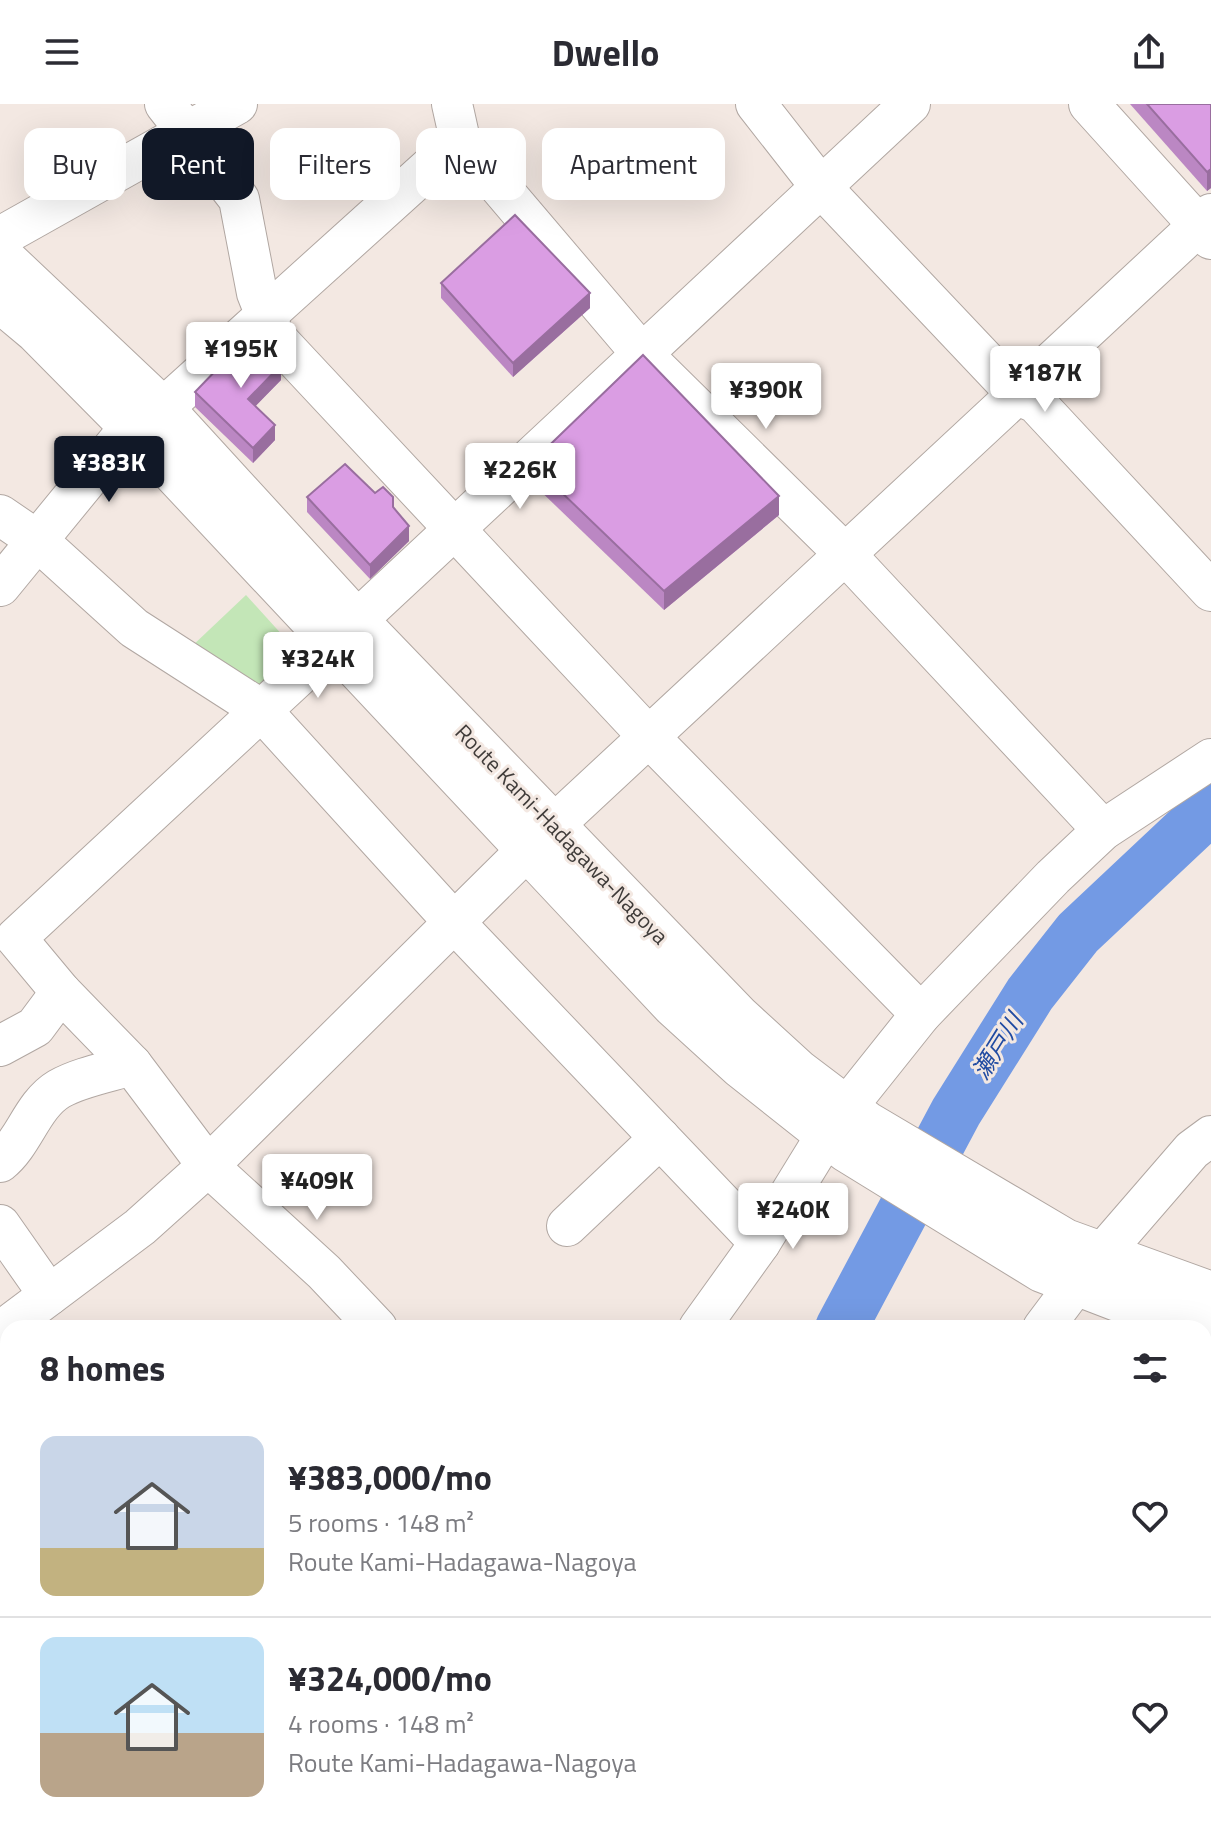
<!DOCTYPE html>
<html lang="en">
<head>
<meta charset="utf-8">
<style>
	:root { --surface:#fff; --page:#f2f2f3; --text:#2b2b33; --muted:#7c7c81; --line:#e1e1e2; --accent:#111827 }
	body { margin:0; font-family:"Titillium Web","Noto Sans JP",sans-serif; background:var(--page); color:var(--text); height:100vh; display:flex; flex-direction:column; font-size:30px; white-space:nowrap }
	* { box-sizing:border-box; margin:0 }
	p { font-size:26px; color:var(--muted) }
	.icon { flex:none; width:44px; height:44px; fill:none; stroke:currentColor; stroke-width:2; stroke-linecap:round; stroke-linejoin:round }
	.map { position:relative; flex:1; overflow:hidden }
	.drawer { position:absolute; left:0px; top:1216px; width:1212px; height:514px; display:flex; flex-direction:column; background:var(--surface); border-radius:24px 24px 0 0; box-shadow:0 8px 32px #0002 }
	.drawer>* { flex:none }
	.hud { position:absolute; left:24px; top:24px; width:800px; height:72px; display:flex; gap:16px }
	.price { position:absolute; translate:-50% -68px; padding:0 18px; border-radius:8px; background:#fff; color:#222; font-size:26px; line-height:52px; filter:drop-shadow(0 2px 4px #0008) }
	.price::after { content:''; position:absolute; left:50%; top:48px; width:24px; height:18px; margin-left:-12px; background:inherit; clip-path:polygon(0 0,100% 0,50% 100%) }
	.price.current { background:var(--accent); color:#fff }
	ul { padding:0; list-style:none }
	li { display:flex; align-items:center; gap:24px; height:200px; padding:0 40px }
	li+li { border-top:2px solid var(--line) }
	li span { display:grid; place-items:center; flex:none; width:224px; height:160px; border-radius:16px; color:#555 }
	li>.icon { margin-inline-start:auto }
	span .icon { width:96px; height:96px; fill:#fffc; stroke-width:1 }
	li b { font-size:34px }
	h2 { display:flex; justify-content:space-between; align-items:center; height:96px; padding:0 40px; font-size:34px }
	.chip { padding:0 28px; border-radius:16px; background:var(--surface); box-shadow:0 8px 32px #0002; font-size:28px; line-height:72px }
	.chip.current { background:var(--accent); color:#fff }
	header { display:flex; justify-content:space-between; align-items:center; height:104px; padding:0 40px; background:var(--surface); font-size:36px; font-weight:700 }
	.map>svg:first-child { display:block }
</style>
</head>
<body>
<header><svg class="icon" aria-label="menu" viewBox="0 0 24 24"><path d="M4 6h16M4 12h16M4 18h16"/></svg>Dwello<svg class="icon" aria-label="share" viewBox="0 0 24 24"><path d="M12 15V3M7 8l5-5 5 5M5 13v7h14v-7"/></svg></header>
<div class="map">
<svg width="1211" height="1729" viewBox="0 0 1211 1729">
	<rect width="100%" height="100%" fill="#f3e8e2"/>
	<path fill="#c3e6b7" d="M246,491l58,64 -34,26 -34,4 -46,-41z"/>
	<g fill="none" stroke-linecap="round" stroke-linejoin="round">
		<g stroke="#739ae4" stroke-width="52">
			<path d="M841,1224l115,-216 74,-118 48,-61 133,-125"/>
			<path d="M535,1729l5,-7"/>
		</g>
		<defs>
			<g id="minor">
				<path d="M165,0l74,95 18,94 17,43 374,400 273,278"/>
				<path d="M452,0l8,36 182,214 203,200 258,276"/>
				<path d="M756,0l65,83 197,208 18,8 175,188"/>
				<path d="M1089,0l122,135"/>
				<path d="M0,133l237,-133"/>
				<path d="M162,305l298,-269"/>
				<path d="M0,411l38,26 96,87 126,81 193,212 307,322"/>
				<path d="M0,482l131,-160"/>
				<path d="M356,517l554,-517"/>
				<path d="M334,539l-318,295 45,54 71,73 76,101 116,106 53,56"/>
				<path d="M0,942l35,-19 26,-35"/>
				<path d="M846,1004l75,-94 132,-137 50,-47 108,-71"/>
				<path d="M0,1058c24,-19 32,-57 59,-73 21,-12 50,-17 73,-24"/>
				<path d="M0,1121l49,70"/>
				<path d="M567,1122l93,-88"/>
				<path d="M699,1224l61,-85 67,-109"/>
				<path d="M1043,1224l33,-44 116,-134 19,-14"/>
				<path d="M0,1228l140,-105 68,-61 321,-318 682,-634"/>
				<path d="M0,1424l8,5"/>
				<path d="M0,1537l8,-6"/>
				<path d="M184,1722l5,7"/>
				<path d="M499,1722l11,7"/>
				<path d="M369,1729l6,-7"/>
				<path d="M701,1729l4,-7"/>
			</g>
			<g id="major">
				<path d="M0,152l162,153 194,212 382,396 59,54 70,53 198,117 146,53"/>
				<path d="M0,196l37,31 94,95 543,579 67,61 106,84 195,120 99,38 70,21"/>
			</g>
		</defs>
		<use href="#minor" stroke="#b1a7a2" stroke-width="42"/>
		<use href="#major" stroke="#b1a7a2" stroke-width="46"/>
		<use href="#minor" stroke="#fff" stroke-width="40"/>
		<use href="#major" stroke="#fff" stroke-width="44"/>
	</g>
	<g fill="#bb87c3">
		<path d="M1130,0h81v84l-4,3z"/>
		<path d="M441,179l149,25 -77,69 -72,-79z"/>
		<path d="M281,276l-26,26 20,34 -22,23 -58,-56v-15z"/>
		<path d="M531,359l248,52 -115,95 -133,-128z"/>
		<path d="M375,389l18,14 16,34 -39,38 -63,-67v-15z"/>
	</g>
	<g fill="#996e9f">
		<path d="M1211,65v19l-4,3v-19z"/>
		<path d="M590,189v15l-77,69v-14z"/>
		<path d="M281,261v15l-33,34v-15z"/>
		<path d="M275,321v15l-22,23v-15z"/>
		<path d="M779,392v19l-115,95v-19z"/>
		<path d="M409,422v15l-39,38v-14z"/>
	</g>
	<g fill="#da9de3" stroke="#996e9f" stroke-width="2">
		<path d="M1147,0h64v65l-4,3z"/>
		<path d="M515,111l75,78 -77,70 -72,-80z"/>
		<path d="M250,231l31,30 -33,34 27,26 -22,23 -58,-56z"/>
		<path d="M643,251l136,141 -115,95 -133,-128z"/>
		<path d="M345,360l30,29 8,-6 10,10v10l16,19 -39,39 -63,-68z"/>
	</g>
	<g text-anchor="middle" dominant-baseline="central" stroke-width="6" stroke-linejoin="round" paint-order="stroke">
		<g font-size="22" fill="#403c3a" stroke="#f3e8e2">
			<text transform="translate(562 730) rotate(46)">Route Kami-Hadagawa-Nagoya</text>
		</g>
		<g font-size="24" font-style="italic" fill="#214ba2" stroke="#f3e8e2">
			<text transform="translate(997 942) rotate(-58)">瀬戸川</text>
		</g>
	</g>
</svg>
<b class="price" style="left:241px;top:286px">¥195K</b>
<b class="price" style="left:1045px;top:310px">¥187K</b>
<b class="price" style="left:766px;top:327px">¥390K</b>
<b class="price current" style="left:109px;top:400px">¥383K</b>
<b class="price" style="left:520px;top:407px">¥226K</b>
<b class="price" style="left:318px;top:596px">¥324K</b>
<b class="price" style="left:317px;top:1118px">¥409K</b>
<b class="price" style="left:793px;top:1147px">¥240K</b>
<div class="hud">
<a class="chip">Buy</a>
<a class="chip current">Rent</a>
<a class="chip">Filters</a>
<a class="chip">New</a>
<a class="chip">Apartment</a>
</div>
<section class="drawer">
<h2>8 homes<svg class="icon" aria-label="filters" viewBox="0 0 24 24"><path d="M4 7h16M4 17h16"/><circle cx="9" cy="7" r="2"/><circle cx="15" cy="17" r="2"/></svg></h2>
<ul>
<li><span style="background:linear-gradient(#c9d6e8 70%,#c2b280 0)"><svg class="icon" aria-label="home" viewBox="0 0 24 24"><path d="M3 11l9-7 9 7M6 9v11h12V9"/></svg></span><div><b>¥383,000/mo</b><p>5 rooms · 148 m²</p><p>Route Kami-Hadagawa-Nagoya</p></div><svg class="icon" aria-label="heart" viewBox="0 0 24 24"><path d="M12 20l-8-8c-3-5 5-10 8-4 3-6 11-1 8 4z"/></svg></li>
<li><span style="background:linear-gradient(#bfe0f5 60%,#b9a48a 0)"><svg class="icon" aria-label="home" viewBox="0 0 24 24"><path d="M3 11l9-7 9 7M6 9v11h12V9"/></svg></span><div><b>¥324,000/mo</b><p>4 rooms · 148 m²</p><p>Route Kami-Hadagawa-Nagoya</p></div><svg class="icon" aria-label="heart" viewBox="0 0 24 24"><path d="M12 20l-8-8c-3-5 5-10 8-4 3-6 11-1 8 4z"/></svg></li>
</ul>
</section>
</div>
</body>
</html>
